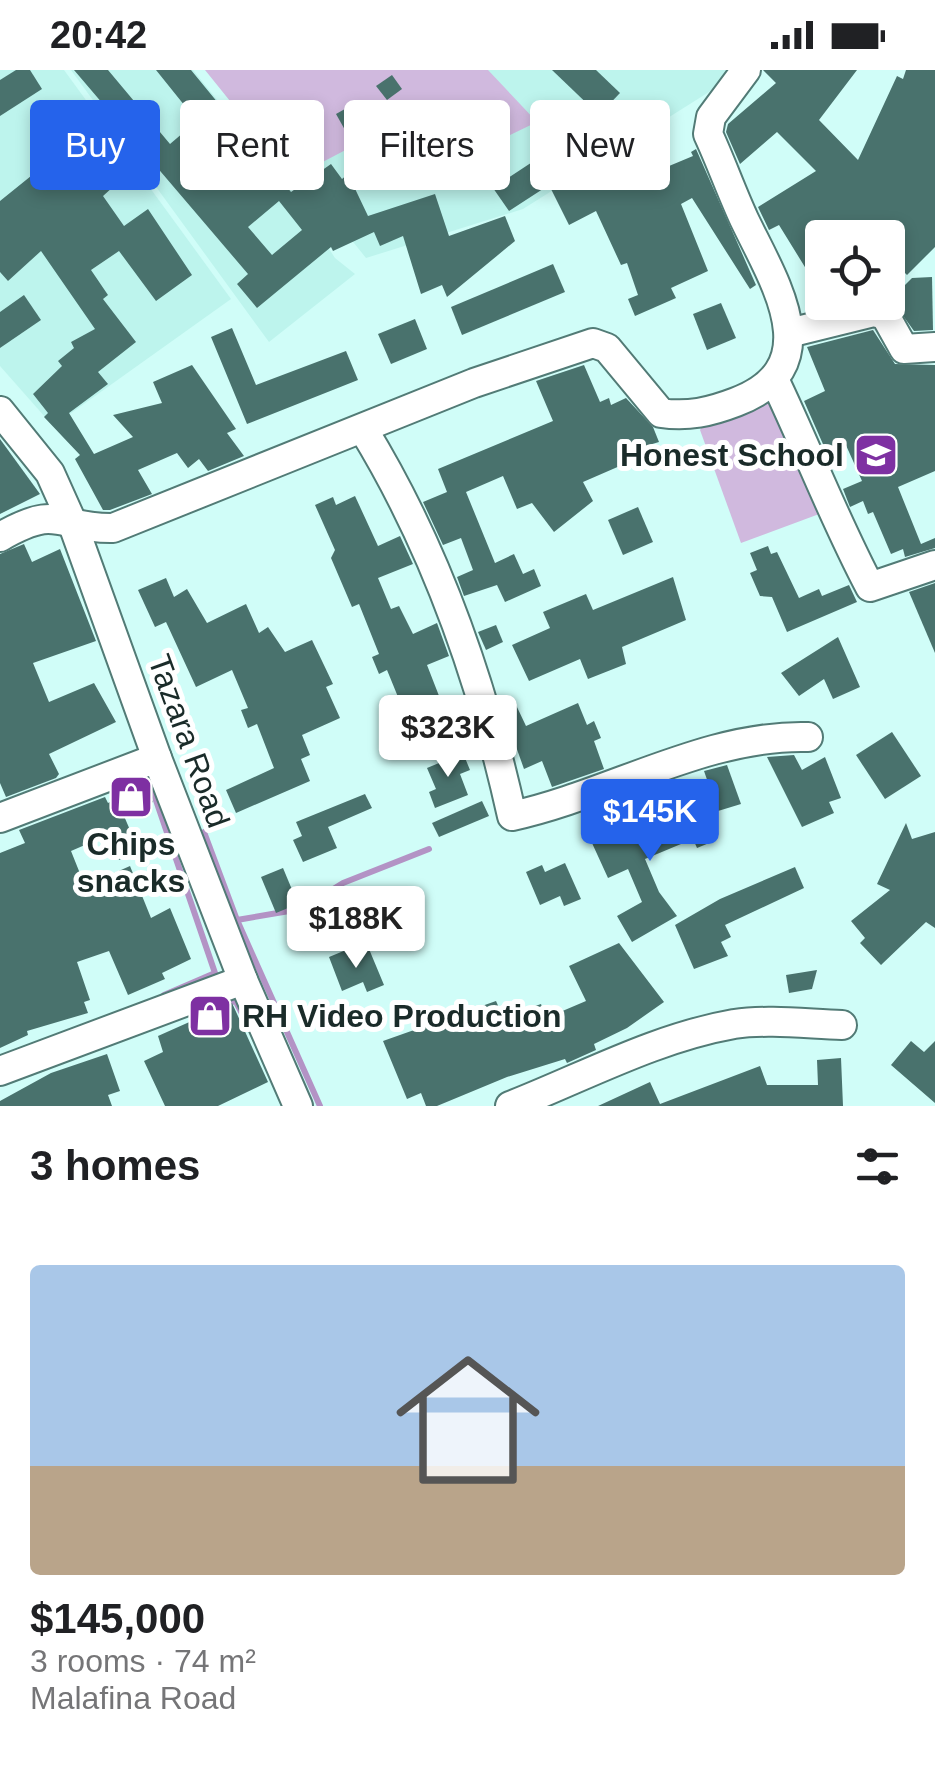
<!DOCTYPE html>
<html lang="en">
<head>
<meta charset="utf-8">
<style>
	:root { --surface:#fff; --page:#f2f2f2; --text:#202124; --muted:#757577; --line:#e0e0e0; --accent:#2563eb }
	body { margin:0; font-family:Helvetica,sans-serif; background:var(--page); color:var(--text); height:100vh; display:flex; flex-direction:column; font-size:38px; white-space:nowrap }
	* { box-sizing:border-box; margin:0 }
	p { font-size:32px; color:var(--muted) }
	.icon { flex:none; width:55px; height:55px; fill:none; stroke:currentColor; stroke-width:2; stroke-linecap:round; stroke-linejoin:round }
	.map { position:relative; height:1036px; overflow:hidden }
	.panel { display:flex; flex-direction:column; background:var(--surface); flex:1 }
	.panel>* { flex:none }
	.top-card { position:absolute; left:30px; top:30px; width:875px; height:90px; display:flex; gap:20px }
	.buttons { position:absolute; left:805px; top:150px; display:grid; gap:20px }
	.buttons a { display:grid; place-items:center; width:100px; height:100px; border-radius:10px; background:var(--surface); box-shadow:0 5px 15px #0003; font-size:50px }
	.price { position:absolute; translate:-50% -85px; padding:0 22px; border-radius:10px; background:#fff; color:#222; font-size:32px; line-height:65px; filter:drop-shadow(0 2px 5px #0008) }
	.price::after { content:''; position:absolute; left:50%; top:60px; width:30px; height:22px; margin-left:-15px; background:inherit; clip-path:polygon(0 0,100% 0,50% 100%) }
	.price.active { background:var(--accent); color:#fff }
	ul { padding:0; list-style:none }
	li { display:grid; align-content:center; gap:20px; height:530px; padding:0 30px }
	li+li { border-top:2px solid var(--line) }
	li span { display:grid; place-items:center; height:310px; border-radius:10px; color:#555 }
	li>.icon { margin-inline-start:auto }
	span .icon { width:180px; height:180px; fill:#fffc; stroke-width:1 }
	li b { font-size:42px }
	h2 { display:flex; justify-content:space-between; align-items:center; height:120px; padding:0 30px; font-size:42px }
	.chip { padding:0 35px; border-radius:10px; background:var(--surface); box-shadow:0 5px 15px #0003; font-size:35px; line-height:90px }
	.chip.active { background:var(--accent); color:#fff }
	.status { display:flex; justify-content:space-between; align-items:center; height:70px; padding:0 50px; background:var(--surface); direction:ltr }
	.status svg { height:28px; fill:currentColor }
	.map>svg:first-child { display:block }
</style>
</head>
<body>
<div class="status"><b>20:42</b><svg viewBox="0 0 49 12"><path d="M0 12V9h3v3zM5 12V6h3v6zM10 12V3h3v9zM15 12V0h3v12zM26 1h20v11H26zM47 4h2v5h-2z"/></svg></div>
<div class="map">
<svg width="935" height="1036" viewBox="0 0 935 1036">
	<rect width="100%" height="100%" fill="#d0fdf8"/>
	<g fill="#bdf4ed">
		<path d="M0,0h64l167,229 -178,127 -53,-60z"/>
		<path d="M71,0h122l98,121 44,67 20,16 -86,68z"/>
		<path d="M215,0h519l-25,22 -186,117 -157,49z"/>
	</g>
	<g fill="#d0b9de">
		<path d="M205,0h283l49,52 -141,68 -37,-47 -67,35z"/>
		<path d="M778,328l52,112 -89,33 -41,-113 3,-5z"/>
	</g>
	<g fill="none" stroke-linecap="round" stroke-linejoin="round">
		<g stroke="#b393c5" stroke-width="6">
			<path d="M147,704l68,199 -51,22"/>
			<path d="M204,762l33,88 83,186"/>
			<path d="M237,850l64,-11 42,-26 86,-34"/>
			<path d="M225,931l11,1 14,27"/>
		</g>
	</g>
	<g fill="#49726d" fill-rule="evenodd">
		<path d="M16,0h14l12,19 -42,27v-36z"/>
		<path d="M74,0h34l62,74 27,-23 -41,-51h35l100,122 40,-28 11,15 6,-5 20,42 67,-22 14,42 56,-20 10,25 -68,56 -5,-12 -21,9 -18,-58 -23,10 -6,-14 -41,19 -2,-4 -74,61 -20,-24 11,-10zM279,131l23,29 -30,25 -24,-28z"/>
		<path d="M552,0h44l24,23 -21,22z"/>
		<path d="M763,0h94l-38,50 39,40 39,-84 6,3 3,-9h29v177l-28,28 -19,-19v-18h-20l-15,-15 -31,15v25l-14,9 -29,-47 -10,5 -11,-23 58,-36 -39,-39 -37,32 -14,-32 2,-8 48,-41z"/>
		<path d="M392,5l10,14 -15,11 -11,-14z"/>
		<path d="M352,35l9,16 -16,9 -9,-16z"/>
		<path d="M593,52l33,62 67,-28 -2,-4 5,-3 60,136 -6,4 -58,-91 -11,6 27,67 -37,17 5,10 -41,18 -7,-17 10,-4 -11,-32 -6,2 -25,-54 -27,14 -20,-40 -40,26 -16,-23z"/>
		<path d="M88,60l36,47 -21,19 21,30 24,-17 44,66 -36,26 -37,-50 -28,19 17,25 -5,4 33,43 -38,30 10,12 -39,29 25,41 39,-17 -20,-22 49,-12 -9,-21 39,-17 44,64 -9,4 17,23 -36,15 -9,-12 -11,9 -11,-15 -39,17 14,24 -42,16h-7l-28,-51 5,-4 -36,-38 4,-4 -15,-19 29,-28 -4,-5 16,-13 -3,-6 24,-13 -54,-78 -33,30 -8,-9v-71z"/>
		<path d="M553,194l12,28 -103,43 -11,-28z"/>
		<path d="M932,207l1,53 -19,1 -23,-32 21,-21z"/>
		<path d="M24,225l17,25 -41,28v-36z"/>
		<path d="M721,233l15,35 -29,12 -14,-36z"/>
		<path d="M415,249l12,30 -36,15 -13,-30z"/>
		<path d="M232,258l24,57 90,-34 12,29 -111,44 -36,-87z"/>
		<path d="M873,260l22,34 40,1v106l-37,16 23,57 14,-6v10l-30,9 -2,-8 -12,5 -18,-42 -5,2 -5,-13 -13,6 -7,-18 19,-8 -17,-38 -19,8 -22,-50 21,-10 -18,-44z"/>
		<path d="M584,295l16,37 9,-4 2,7 15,-7 27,29 6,15 -10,3 3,7 -69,30 10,19 -39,31 -22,-29 -15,6 -14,-33 -37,16 29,71 19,-9 9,20 11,-5 7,17 -36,16 -8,-17 -33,11 -7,-19 16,-7 -12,-32 -18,7 -20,-43 24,-10 -9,-23 115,-48 -17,-40z"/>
		<path d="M0,369l40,55 -40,20z"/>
		<path d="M355,426l23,50 22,-10 13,28 -35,14 13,31 8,-3 14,28 24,-11 12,33 -22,9 14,36 -9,4 8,21 -33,13 -7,-17 7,-3 -20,-49 -8,4 -7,-17 7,-3 -20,-50 -7,3 -21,-49 4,-8 -20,-45 18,-8 3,8z"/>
		<path d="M638,437l15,35 -30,13 -15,-35z"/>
		<path d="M24,474l8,18 28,-13 36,92 -63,22 16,39 45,-19 22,39 -67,32 10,20 -3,4 -50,19 -6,-14v-229z"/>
		<path d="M768,476l3,8 6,-2 22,46 20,-9 3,7 27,-11 8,17 -70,30 -15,-35 -12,-1 -10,-23 7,-3 -7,-17z"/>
		<path d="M673,507l13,43 -64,27 4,17 -38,15 -8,-20 -51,22 -17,-36 38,-17 -7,-16 43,-18 7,16z"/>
		<path d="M166,508l8,19 13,-8 20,34 39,-19 13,29 9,-6 17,25 27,-12 21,44 -7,3 14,31 -38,17 8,20 -9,4 9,22 -74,32 -10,-23 48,-22 -17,-44 -9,4 -7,-18 7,-2 -16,-38 -36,17 -30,-65 -11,5 -17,-37z"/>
		<path d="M935,513v70l-26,-61z"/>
		<path d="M496,555l7,17 -17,8 -8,-18z"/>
		<path d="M838,567l22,50 -27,12 -9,-20 -25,17 -18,-23z"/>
		<path d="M578,633l9,22 7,-4 7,17 -7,3 10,28 -52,18 -10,-26 -18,8 -21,-59 13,-5 10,21z"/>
		<path d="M892,662l29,44 -36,23 -29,-44z"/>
		<path d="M463,683l7,17 -10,4 8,21 -33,13 -6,-16 7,-3 -9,-21z"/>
		<path d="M794,685l8,15 23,-13 16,41 -12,4 5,11 -32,14 -35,-70z"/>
		<path d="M727,695l14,39 -23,7 -14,-40z"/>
		<path d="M144,714l9,18 -29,14 15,35 -20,9 -11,-25 -37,16 14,35 45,-20 21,52 19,-10 21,51 -29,14 3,6 -37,16 -19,-44 -32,11 13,38 -6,2 4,11 -61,18 1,4 -28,13v-195l25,-10 -6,-13 86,-33 3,6z"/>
		<path d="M365,724l7,14 -44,19 9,21 -34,14 -10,-22 9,-4 -6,-14z"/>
		<path d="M482,731l7,15 -50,21 -7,-14z"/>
		<path d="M699,736l15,35 -17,7 -4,-9 -48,20 14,33 18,24 -45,26 -15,-26 25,-14 -14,-33 -20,9 -16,-35 18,-8 4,8 48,-21 -4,-8 18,-7 2,7z"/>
		<path d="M906,753l6,16 23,-7v96l-9,-6 -45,43 -21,-22 5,-5 -14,-17 39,-31 -13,-6z"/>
		<path d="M565,793l16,36 -17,7 -4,-10 -20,9 -14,-33 16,-7 3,7z"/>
		<path d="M795,797l9,21 -79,37 6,12 -10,5 7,14 -34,13 -19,-44 45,-26z"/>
		<path d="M283,798l15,36 -22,9 -15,-36z"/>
		<path d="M619,873l45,59 -37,26 -33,16 2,6 -29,13 -2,-4 -58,18 -70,29h-11l-5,-13 -14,6 -24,-58 113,-40 7,16 38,-13 5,14 40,-17 -17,-35z"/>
		<path d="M369,879l15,36 -17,7 -4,-10 -21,9 -13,-34 17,-7 3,8z"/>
		<path d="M817,900l-5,19 -23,4 -3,-18z"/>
		<path d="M232,933l36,79 -50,24h-53l-21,-45 19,-9 -5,-16z"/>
		<path d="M911,971l13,11 11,-11v62l-44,-38z"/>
		<path d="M107,984l13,37 -12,4 4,11h-112v-5l51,-28z"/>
		<path d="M841,988l2,48h-245l52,-24 10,22 100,-38 7,19h51l-1,-25z"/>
	</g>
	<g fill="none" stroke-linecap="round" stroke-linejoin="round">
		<defs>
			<g id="minor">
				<path d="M789,263l85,-21 11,3 19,34 31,-2"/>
				<path d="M774,309c33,69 60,140 96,208l65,-22"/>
				<path d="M0,341l50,62 22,49 85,236 86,222 55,126"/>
				<path d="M363,359c73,119 119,252 149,387 97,-21 195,-82 296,-79"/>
				<path d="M0,467c61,-35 56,-8 113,-9l361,-145 119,-40 14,5 54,65c27,4 49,-1 75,-11 95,-36 37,-122 8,-183 -13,-28 -23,-57 -36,-85l3,-17 35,-47"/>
				<path d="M0,748l157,-60"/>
				<path d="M0,1001l243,-91"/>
				<path d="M510,1036c74,-29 145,-68 224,-82 34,-5 74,0 108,1"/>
			</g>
		</defs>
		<use href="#minor" stroke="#527b76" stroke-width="32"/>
		<use href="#minor" stroke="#fff" stroke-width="28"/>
	</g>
	<defs>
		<symbol id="school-square" viewBox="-11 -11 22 22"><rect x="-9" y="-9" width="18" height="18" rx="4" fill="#7e30a2" stroke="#fff"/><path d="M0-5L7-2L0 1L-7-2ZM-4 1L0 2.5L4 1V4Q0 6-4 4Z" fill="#fff"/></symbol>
		<symbol id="shop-square" viewBox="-11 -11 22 22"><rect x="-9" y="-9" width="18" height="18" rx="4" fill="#7e30a2" stroke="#fff"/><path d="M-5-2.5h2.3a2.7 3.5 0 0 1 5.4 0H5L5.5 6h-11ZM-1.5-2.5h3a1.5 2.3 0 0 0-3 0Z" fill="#fff"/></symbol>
	</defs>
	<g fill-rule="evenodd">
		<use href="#school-square" x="851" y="360" width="50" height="50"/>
		<use href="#shop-square" x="106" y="702" width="50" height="50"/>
		<use href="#shop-square" x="185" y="921" width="50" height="50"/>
	</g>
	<g text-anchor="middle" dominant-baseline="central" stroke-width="10" stroke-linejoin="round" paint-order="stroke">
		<g font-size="32" font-weight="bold" fill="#1a2b29" stroke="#fff" text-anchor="end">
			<text x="844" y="385">Honest School</text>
			<text x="131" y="774" text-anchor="middle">Chips<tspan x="131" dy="37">snacks</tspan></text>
			<text x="242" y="946" text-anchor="start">RH Video Production</text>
		</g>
		<g font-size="32" fill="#1a2b29" stroke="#fff">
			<text transform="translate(189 671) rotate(70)">Tazara Road</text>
		</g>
	</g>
</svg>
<div class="buttons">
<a><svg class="icon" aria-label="locate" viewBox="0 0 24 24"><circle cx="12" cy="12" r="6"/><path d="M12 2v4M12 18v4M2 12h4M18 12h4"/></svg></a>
</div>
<b class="price" style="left:448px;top:710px">$323K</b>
<b class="price active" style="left:650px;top:794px">$145K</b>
<b class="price" style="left:356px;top:901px">$188K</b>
<div class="top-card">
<a class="chip active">Buy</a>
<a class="chip">Rent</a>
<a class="chip">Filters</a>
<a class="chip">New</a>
</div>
</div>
<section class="panel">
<h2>3 homes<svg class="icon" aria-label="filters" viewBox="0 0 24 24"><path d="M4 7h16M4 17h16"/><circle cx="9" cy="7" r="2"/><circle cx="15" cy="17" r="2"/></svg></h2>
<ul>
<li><span style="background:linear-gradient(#a9c7e8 65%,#b9a48a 0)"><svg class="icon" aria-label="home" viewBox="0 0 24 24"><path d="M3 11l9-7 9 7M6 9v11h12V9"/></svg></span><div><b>$145,000</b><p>3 rooms · 74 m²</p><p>Malafina Road</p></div></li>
</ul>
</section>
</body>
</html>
